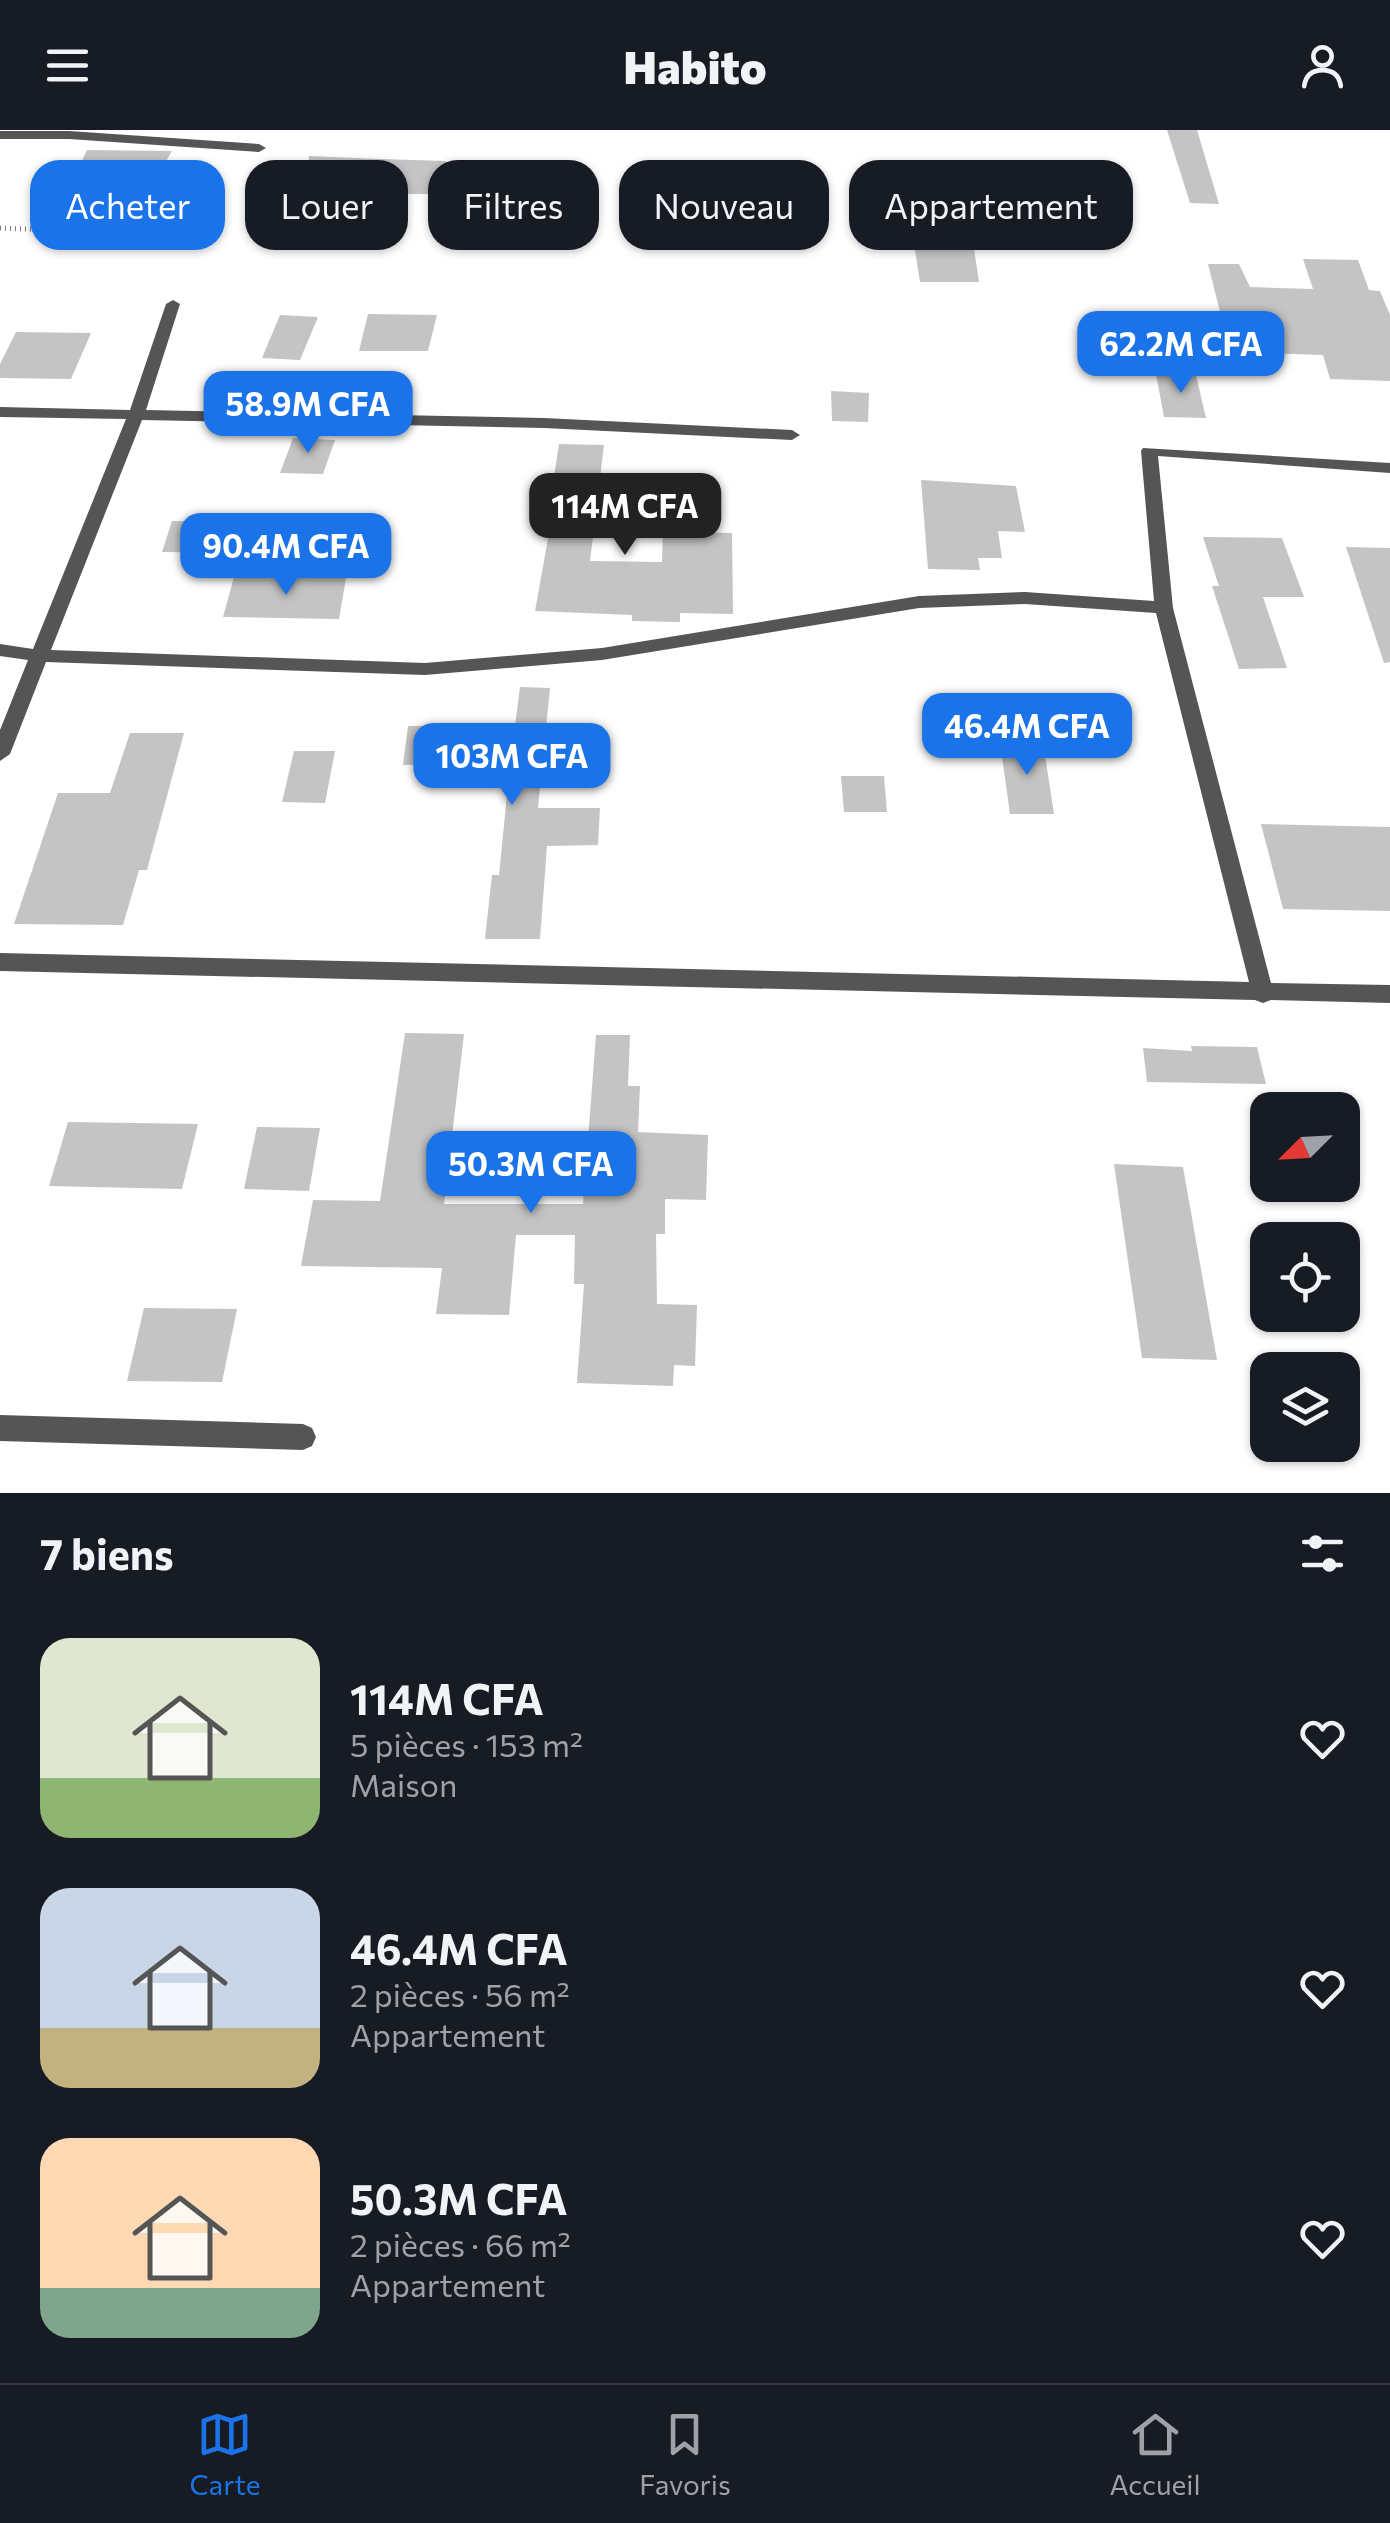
<!DOCTYPE html>
<html lang="fr">
<head>
<meta charset="utf-8">
<style>
	:root { --surface:#171b24; --page:#20242c; --text:#f1f3f6; --muted:#9ea1a6; --line:#363941; --accent:#1a73e8 }
	body { margin:0; font-family:Commissioner,sans-serif; background:var(--page); color:var(--text); height:100vh; display:flex; flex-direction:column; font-size:38px; white-space:nowrap }
	* { box-sizing:border-box; margin:0 }
	p { font-size:32px; color:var(--muted) }
	.icon { flex:none; width:55px; height:55px; fill:none; stroke:currentColor; stroke-width:2; stroke-linecap:round; stroke-linejoin:round }
	.map { position:relative; height:1363px; overflow:hidden }
	.sheet { display:flex; flex-direction:column; background:var(--surface); flex:1 }
	.sheet>* { flex:none }
	.banner { position:absolute; left:30px; top:30px; width:1330px; height:90px; display:flex; gap:20px }
	.needle { width:65px; rotate:246deg }
	.controls { position:absolute; left:1250px; top:962px; display:grid; gap:20px }
	.controls a { display:grid; place-items:center; width:110px; height:110px; border-radius:20px; background:var(--surface); box-shadow:0 2px 8px #0004; font-size:50px }
	.price { position:absolute; translate:-50% -85px; padding:0 22px; border-radius:20px; background:var(--accent); color:#fff; font-size:32px; line-height:65px; filter:drop-shadow(0 2px 5px #0008) }
	.price::after { content:''; position:absolute; left:50%; top:60px; width:30px; height:22px; margin-left:-15px; background:inherit; clip-path:polygon(0 0,100% 0,50% 100%) }
	.price.current { background:#222; color:#fff }
	ul { padding:0; list-style:none }
	li { display:flex; align-items:center; gap:30px; height:250px; padding:0 40px }
	li span { display:grid; place-items:center; flex:none; width:280px; height:200px; border-radius:30px; color:#555 }
	li>.icon { margin-inline-start:auto }
	span .icon { width:120px; height:120px; fill:#fffc; stroke-width:1 }
	li b { font-size:42px }
	h2 { display:flex; justify-content:space-between; align-items:center; height:120px; padding:0 40px; font-size:42px }
	.pill { padding:0 35px; border-radius:30px; background:var(--surface); box-shadow:0 2px 8px #0004; font-size:35px; line-height:90px }
	.pill.current { background:var(--accent); color:#fff }
	header { display:flex; justify-content:space-between; align-items:center; height:130px; padding:0 40px; background:var(--surface); font-size:45px; font-weight:800 }
	.menu { display:flex; justify-content:space-around; align-items:center; height:140px; border-top:2px solid var(--line); background:var(--surface); font-size:28px; color:var(--muted) }
	.menu a { display:grid; justify-items:center; gap:5px }
	.menu .current { color:var(--accent) }
	.map>svg:first-child { display:block }
</style>
</head>
<body>
<header><svg class="icon" aria-label="menu" viewBox="0 0 24 24"><path d="M4 6h16M4 12h16M4 18h16"/></svg>Habito<svg class="icon" aria-label="person" viewBox="0 0 24 24"><circle cx="12" cy="8" r="4"/><path d="M4 21q1-7 8-7t8 7"/></svg></header>
<div class="map">
<svg width="1390" height="1363" viewBox="0 0 1390 1363">
	<rect width="100%" height="100%" fill="#fff"/>
	<g fill="#c4c4c4">
		<path d="M1167,0h30l22,74 -29,-1z"/>
		<path d="M87,20l85,1 -36,62 -61,-2 6,-11 -17,-1z"/>
		<path d="M309,26l72,3 65,2 -6,33h-43l-27,-9 -3,8 -40,-2 8,-17 -27,-9z"/>
		<path d="M907,70l60,2 12,80h-59z"/>
		<path d="M1303,129l55,1 11,30 11,1 10,24v66l-60,-2 -7,-24 -93,-3 -22,-88h31l11,23 63,2z"/>
		<path d="M368,184l69,1 -9,36h-69z"/>
		<path d="M280,185l38,2 -18,43 -38,-2z"/>
		<path d="M16,202l75,1 -20,46 -71,-1v-14z"/>
		<path d="M1156,244l40,1 10,43 -42,-1z"/>
		<path d="M831,261l38,2 -1,29 -36,-1z"/>
		<path d="M293,308l42,2 -12,34 -43,-1z"/>
		<path d="M559,314l45,1 -14,116 72,1 1,-30 69,1 1,81 -53,-1v9l-48,-1v-6l-97,-4 16,-89h-4z"/>
		<path d="M921,350l95,6 9,46 -27,-1 4,27h-24l2,12 -52,-1z"/>
		<path d="M172,391l79,1 -9,31 -80,-1z"/>
		<path d="M1203,407l79,1 22,59h-41l24,71 -48,1 -27,-83h7z"/>
		<path d="M1346,417l44,1v114l-6,1z"/>
		<path d="M234,447l112,1 -7,41 -116,-2z"/>
		<path d="M520,557l30,1 -12,120h62l-2,37 -51,1 -7,93h-55l7,-64h7l11,-110h-107l5,-39h107z"/>
		<path d="M130,603h54l-37,137h-8l-16,55 -109,-1 44,-131h52z"/>
		<path d="M1000,612h43l11,72h-44z"/>
		<path d="M294,621h41l-10,52 -43,-1z"/>
		<path d="M841,646h43l3,36h-43z"/>
		<path d="M1261,694l129,3v84l-107,-2z"/>
		<path d="M405,903l59,1 -20,170h139l13,-169h34l-2,51h12l-2,46 70,3 -2,65 -41,-1v35h-9l1,70 40,1 -2,61 -21,-1 -1,21 -96,-3 7,-99h-10l1,-49h-59l-7,80 -73,-1 6,-46 -141,-2 12,-66 67,1z"/>
		<path d="M1191,916l66,1 9,37 -119,-2 -4,-34 49,3z"/>
		<path d="M68,992l130,2 -16,65 -133,-3z"/>
		<path d="M257,997l63,1 -11,63 -65,-2z"/>
		<path d="M1114,1034l69,3 34,193 -75,-2z"/>
		<path d="M144,1178l93,1 -15,73 -95,-1z"/>
	</g>
	<g fill="none" stroke-linecap="round" stroke-linejoin="round">
		<path stroke="#777" stroke-width="5" stroke-dasharray="1 4" stroke-linecap="butt" d="M0,98l211,9"/>
		<g fill="#555" fill-rule="evenodd">
			<path d="M0,1h69l190,13 7,4 -7,4 -190,-13h-69z"/>
			<path d="M173,170l7,4 -34,106 398,8 248,12 8,5 -8,5 -248,-12 -402,-8 -91,230 374,13 177,-15 317,-52 106,-4 129,9 -13,-150 2,-3 247,15v10l-232,-17 15,152 98,375 119,2v18l-119,-3 -8,3 -8,-3 -1255,-29v-18l1249,29 -93,-369 -131,-9 -106,4 -317,52 -177,15 -379,-13 -36,92 -10,7v-31l28,-70 -28,-4v-12l33,5 93,-230 -126,-2v-10l130,3 36,-106z"/>
			<path d="M0,1285l303,9 9,4 4,9 -4,9 -9,4 -303,-9z"/>
		</g>
	</g>
</svg>
<div class="controls">
<a><svg class="needle" viewBox="-14 -14 28 28"><path d="M0-13l5 13h-10z" fill="#e53935"/><path d="M0 13l5-13h-10z" fill="#9ea1a6"/></svg></a>
<a><svg class="icon" aria-label="locate" viewBox="0 0 24 24"><circle cx="12" cy="12" r="6"/><path d="M12 2v4M12 18v4M2 12h4M18 12h4"/></svg></a>
<a><svg class="icon" aria-label="layers" viewBox="0 0 24 24"><path d="M12 4l9 5-9 5-9-5zM3 14l9 5 9-5"/></svg></a>
</div>
<b class="price" style="left:1181px;top:266px">62.2M CFA</b>
<b class="price" style="left:308px;top:326px">58.9M CFA</b>
<b class="price current" style="left:625px;top:428px">114M CFA</b>
<b class="price" style="left:286px;top:468px">90.4M CFA</b>
<b class="price" style="left:1027px;top:648px">46.4M CFA</b>
<b class="price" style="left:512px;top:678px">103M CFA</b>
<b class="price" style="left:531px;top:1086px">50.3M CFA</b>
<div class="banner">
<a class="pill current">Acheter</a>
<a class="pill">Louer</a>
<a class="pill">Filtres</a>
<a class="pill">Nouveau</a>
<a class="pill">Appartement</a>
</div>
</div>
<section class="sheet">
<h2>7 biens<svg class="icon" aria-label="filters" viewBox="0 0 24 24"><path d="M4 7h16M4 17h16"/><circle cx="9" cy="7" r="2"/><circle cx="15" cy="17" r="2"/></svg></h2>
<ul>
<li><span style="background:linear-gradient(#dfe7d0 70%,#8fb573 0)"><svg class="icon" aria-label="home" viewBox="0 0 24 24"><path d="M3 11l9-7 9 7M6 9v11h12V9"/></svg></span><div><b>114M CFA</b><p>5 pièces · 153 m²</p><p>Maison</p></div><svg class="icon" aria-label="heart" viewBox="0 0 24 24"><path d="M12 20l-8-8c-3-5 5-10 8-4 3-6 11-1 8 4z"/></svg></li>
<li><span style="background:linear-gradient(#c9d6e8 70%,#c2b280 0)"><svg class="icon" aria-label="home" viewBox="0 0 24 24"><path d="M3 11l9-7 9 7M6 9v11h12V9"/></svg></span><div><b>46.4M CFA</b><p>2 pièces · 56 m²</p><p>Appartement</p></div><svg class="icon" aria-label="heart" viewBox="0 0 24 24"><path d="M12 20l-8-8c-3-5 5-10 8-4 3-6 11-1 8 4z"/></svg></li>
<li><span style="background:linear-gradient(#ffd9b3 75%,#7fa58c 0)"><svg class="icon" aria-label="home" viewBox="0 0 24 24"><path d="M3 11l9-7 9 7M6 9v11h12V9"/></svg></span><div><b>50.3M CFA</b><p>2 pièces · 66 m²</p><p>Appartement</p></div><svg class="icon" aria-label="heart" viewBox="0 0 24 24"><path d="M12 20l-8-8c-3-5 5-10 8-4 3-6 11-1 8 4z"/></svg></li>
</ul>
</section>
<nav class="menu">
<a class="current"><svg class="icon" aria-label="map" viewBox="0 0 24 24"><path d="M3 6l6-2 6 2 6-2v14l-6 2-6-2-6 2zM9 4v14M15 6v14"/></svg>Carte</a>
<a><svg class="icon" aria-label="saved" viewBox="0 0 24 24"><path d="M7 4h10v16l-5-4-5 4z"/></svg>Favoris</a>
<a><svg class="icon" aria-label="home" viewBox="0 0 24 24"><path d="M3 11l9-7 9 7M6 9v11h12V9"/></svg>Accueil</a>
</nav>
</body>
</html>
